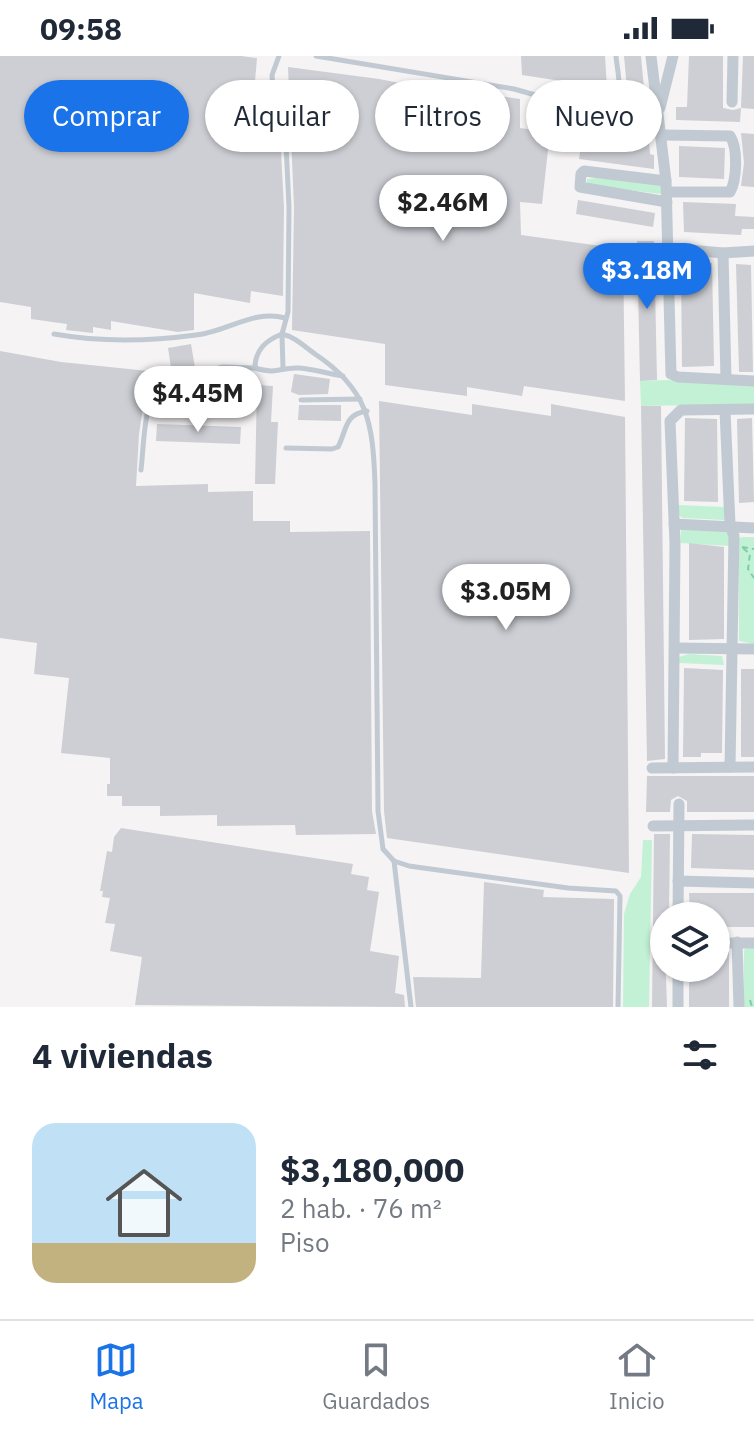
<!DOCTYPE html>
<html lang="es">
<head>
<meta charset="utf-8">
<style>
	:root { --surface:#fff; --page:#f6f6f7; --text:#1f2937; --muted:#747a83; --line:#e0e1e3; --accent:#1a73e8 }
	body { margin:0; font-family:"IBM Plex Sans",sans-serif; background:var(--page); color:var(--text); height:100vh; display:flex; flex-direction:column; font-size:30px; white-space:nowrap }
	* { box-sizing:border-box; margin:0 }
	p { font-size:26px; color:var(--muted) }
	.icon { flex:none; width:44px; height:44px; fill:none; stroke:currentColor; stroke-width:2; stroke-linecap:round; stroke-linejoin:round }
	.map { position:relative; height:951px; overflow:hidden }
	.drawer { display:flex; flex-direction:column; background:var(--surface); flex:1 }
	.drawer>* { flex:none }
	.banner { position:absolute; left:24px; top:24px; width:706px; height:72px; display:flex; gap:16px }
	.buttons { position:absolute; left:650px; top:846px; display:grid; gap:16px }
	.buttons a { display:grid; place-items:center; width:80px; height:80px; border-radius:50%; background:var(--surface); box-shadow:0 2px 6px #0004; font-size:40px }
	.price { position:absolute; translate:-50% -68px; padding:0 18px; border-radius:28px; background:#fff; color:#222; font-size:26px; line-height:52px; filter:drop-shadow(0 2px 4px #0008) }
	.price::after { content:''; position:absolute; left:50%; top:48px; width:24px; height:18px; margin-left:-12px; background:inherit; clip-path:polygon(0 0,100% 0,50% 100%) }
	.price.current { background:var(--accent); color:#fff }
	ul { padding:0; list-style:none }
	li { display:flex; align-items:center; gap:24px; height:200px; padding:0 32px }
	li+li { border-top:2px solid var(--line) }
	li span { display:grid; place-items:center; flex:none; width:224px; height:160px; border-radius:24px; color:#555 }
	li>.icon { margin-inline-start:auto }
	span .icon { width:96px; height:96px; fill:#fffc; stroke-width:1 }
	li b { font-size:34px }
	h2 { display:flex; justify-content:space-between; align-items:center; height:96px; padding:0 32px; font-size:34px }
	.tag { padding:0 28px; border-radius:36px; background:var(--surface); box-shadow:0 2px 6px #0004; font-size:28px; line-height:72px }
	.tag.current { background:var(--accent); color:#fff }
	.status { display:flex; justify-content:space-between; align-items:center; height:56px; padding:0 40px; background:var(--surface); direction:ltr }
	.status svg { height:22px; fill:currentColor }
	.dock { display:flex; justify-content:space-around; align-items:center; height:112px; border-top:2px solid var(--line); background:var(--surface); font-size:22px; color:var(--muted) }
	.dock a { display:grid; justify-items:center; gap:4px }
	.dock .current { color:var(--accent) }
	.map>svg:first-child { display:block }
</style>
</head>
<body>
<div class="status"><b>09:58</b><svg viewBox="0 0 49 12"><path d="M0 12V9h3v3zM5 12V6h3v6zM10 12V3h3v9zM15 12V0h3v12zM26 1h20v11H26zM47 4h2v5h-2z"/></svg></div>
<div class="map">
<svg width="754" height="951" viewBox="0 0 754 951">
	<rect width="100%" height="100%" fill="#f5f3f3"/>
	<g fill="#c3f1d5">
		<path d="M596,122l65,6v10l-74,-9v-6z"/>
		<path d="M668,324l86,6v18l-113,2 -1,-25z"/>
		<path d="M678,449l46,2v13l-41,-2 -5,-3z"/>
		<path d="M681,474h45l4,3v13l-50,-3z"/>
		<path d="M743,481h11v107l-15,-3v-103z"/>
		<path d="M689,598l33,2 2,9 -45,-2v-6z"/>
		<path d="M643,784h9l-3,167h-26l1,-93 6,-20 11,-17z"/>
		<path d="M754,891v60h-10v-56l1,-3z"/>
	</g>
	<g fill="#cdcfd5">
		<path d="M0,0h241l16,2 -6,70 29,4 4,75 -1,89 -32,-5 -1,12 -56,-10v37l-16,2 -67,-11v9l-18,-3v6l-27,-3 1,-6 -36,-5v-12l-31,-5z"/>
		<path d="M521,0h84l2,32 -85,-13z"/>
		<path d="M624,0h17l9,98 4,1v14l-75,-10 2,-13 52,6z"/>
		<path d="M689,0h34v52l10,2 8,-2 -1,14 -64,-2v-13h11z"/>
		<path d="M743,0h11v53l-13,-1z"/>
		<path d="M288,11l91,12 88,17v-5l53,8v29l30,4 -8,72 -22,-2 1,33 102,14 2,152 -101,-15 -2,10 -55,-9v9l-82,-11v-41l-93,-14 2,-123z"/>
		<path d="M741,77l13,1v53l-13,-1 3,-23z"/>
		<path d="M679,90l46,2 -1,31 -45,-2z"/>
		<path d="M578,144l77,13 -2,14 -77,-13z"/>
		<path d="M683,146l53,2 -1,12 19,1v12h-12l-1,6 -57,-3z"/>
		<path d="M637,185h17l3,139 -17,1z"/>
		<path d="M712,207l2,103 -32,1 -1,-102z"/>
		<path d="M736,208l15,1 2,107h-14z"/>
		<path d="M191,288l4,24 -23,6 -4,-26z"/>
		<path d="M0,295l61,11 87,9 -9,64 -3,51 72,-2v8l45,-1v30h37v11l80,-1 2,280 4,23 -80,1 -1,-10 -78,1v-11l-57,1v-10h-38v-10h-15v-12h3v-26l-49,-5 8,-75 -35,-4 3,-31 -37,-5z"/>
		<path d="M294,318l36,5 -2,15 -29,1 -8,-3z"/>
		<path d="M257,329l16,1 -2,36h7l-3,62h-20z"/>
		<path d="M379,345l93,14v-11l79,12v-12l74,13 4,456 -242,-35 -3,-27z"/>
		<path d="M299,349h42v16l-43,-1z"/>
		<path d="M641,350h20l4,353 -18,2z"/>
		<path d="M685,362l32,1 1,83 -34,-1z"/>
		<path d="M752,362l2,84 -15,1 -2,-84z"/>
		<path d="M157,368l84,3 -1,17 -84,-3z"/>
		<path d="M689,487l35,4v92l-35,1z"/>
		<path d="M684,612l39,2 -1,83h-21v4h-18z"/>
		<rect x="741" y="613" width="13" height="88"/>
		<path d="M647,720h107v36h-67v-11l-9,-5 -7,4 -1,12h-24z"/>
		<path d="M121,772l232,36 -2,10 18,3 -2,13 12,2 -9,59 29,5 -4,37 9,2 1,12 -270,-2 7,-48 -32,-6 5,-27 -10,-1 5,-25 -8,-1 1,-6h-3l7,-40 5,1 2,-15z"/>
		<path d="M654,778h16l-1,82h-5l3,91h-15z"/>
		<path d="M692,778l62,1v35l-63,-2z"/>
		<path d="M484,826l60,8 -1,7 71,2 -1,108h-197l-3,-30 68,1z"/>
		<path d="M689,837h65v34h-38v-11h-26z"/>
		<path d="M716,896h13v55h-40v-39h27z"/>
	</g>
	<g fill="none" stroke-linecap="round" stroke-linejoin="round">
		<g stroke="#7ad0a6" stroke-width="2" stroke-dasharray="6 4" stroke-linecap="butt">
			<path d="M742,491l12,2"/>
			<path d="M743,492l7,6 -2,15 6,9"/>
			<path d="M750,944l2,7"/>
		</g>
		<g stroke="#c1cad2" stroke-width="5">
			<path d="M279,0l-7,19 1,14 12,34 4,84 -1,105 -6,22c13,3 22,12 33,20 53,35 58,69 60,130l3,327 5,38 11,12 15,5 159,22 48,3 4,5 -2,111"/>
			<path d="M316,0l198,33 82,23c33,-4 22,-32 20,-56"/>
			<path d="M54,278c45,8 97,7 142,1 31,-3 58,-26 89,-17"/>
			<path d="M255,312c24,7 24,-1 44,0 15,1 30,6 44,8"/>
			<path d="M301,344l59,-1"/>
			<path d="M286,392l46,1 6,-2c9,-17 6,-33 29,-36"/>
			<path d="M141,414c3,-24 2,-73 22,-88l60,-15 32,1c0,-19 12,-28 27,-34l1,35"/>
			<path d="M394,805l17,146"/>
		</g>
		<g stroke="#c1cad2" stroke-width="11">
			<path d="M651,0l15,125 5,193 7,3 76,4"/>
			<path d="M732,46l1,-46"/>
			<path d="M660,52l13,-52"/>
			<path d="M663,79l67,1c8,11 7,44 0,56h-63"/>
			<path d="M666,125l-82,-10 -3,3 -1,13 87,15"/>
			<path d="M667,192l56,5 31,-2"/>
			<path d="M723,197l3,126"/>
			<path d="M725,354l5,115 4,11 -4,231"/>
			<path d="M674,468l80,4"/>
			<path d="M675,592l79,1"/>
			<path d="M652,712l102,-1"/>
			<path d="M673,712l2,-224 -5,-123 11,-11 73,-1"/>
			<path d="M653,770l101,-1"/>
			<path d="M678,825l76,2"/>
			<path d="M678,860l1,-112"/>
			<path d="M737,886l2,65"/>
			<path d="M716,887h38"/>
			<path d="M678,912v39"/>
		</g>
	</g>
</svg>
<div class="buttons">
<a><svg class="icon" aria-label="layers" viewBox="0 0 24 24"><path d="M12 4l9 5-9 5-9-5zM3 14l9 5 9-5"/></svg></a>
</div>
<b class="price" style="left:443px;top:187px">$2.46M</b>
<b class="price current" style="left:647px;top:255px">$3.18M</b>
<b class="price" style="left:198px;top:378px">$4.45M</b>
<b class="price" style="left:506px;top:576px">$3.05M</b>
<div class="banner">
<a class="tag current">Comprar</a>
<a class="tag">Alquilar</a>
<a class="tag">Filtros</a>
<a class="tag">Nuevo</a>
</div>
</div>
<section class="drawer">
<h2>4 viviendas<svg class="icon" aria-label="filters" viewBox="0 0 24 24"><path d="M4 7h16M4 17h16"/><circle cx="9" cy="7" r="2"/><circle cx="15" cy="17" r="2"/></svg></h2>
<ul>
<li><span style="background:linear-gradient(#bfe0f5 75%,#c2b280 0)"><svg class="icon" aria-label="home" viewBox="0 0 24 24"><path d="M3 11l9-7 9 7M6 9v11h12V9"/></svg></span><div><b>$3,180,000</b><p>2 hab. · 76 m²</p><p>Piso</p></div></li>
</ul>
</section>
<nav class="dock">
<a class="current"><svg class="icon" aria-label="map" viewBox="0 0 24 24"><path d="M3 6l6-2 6 2 6-2v14l-6 2-6-2-6 2zM9 4v14M15 6v14"/></svg>Mapa</a>
<a><svg class="icon" aria-label="saved" viewBox="0 0 24 24"><path d="M7 4h10v16l-5-4-5 4z"/></svg>Guardados</a>
<a><svg class="icon" aria-label="home" viewBox="0 0 24 24"><path d="M3 11l9-7 9 7M6 9v11h12V9"/></svg>Inicio</a>
</nav>
</body>
</html>
